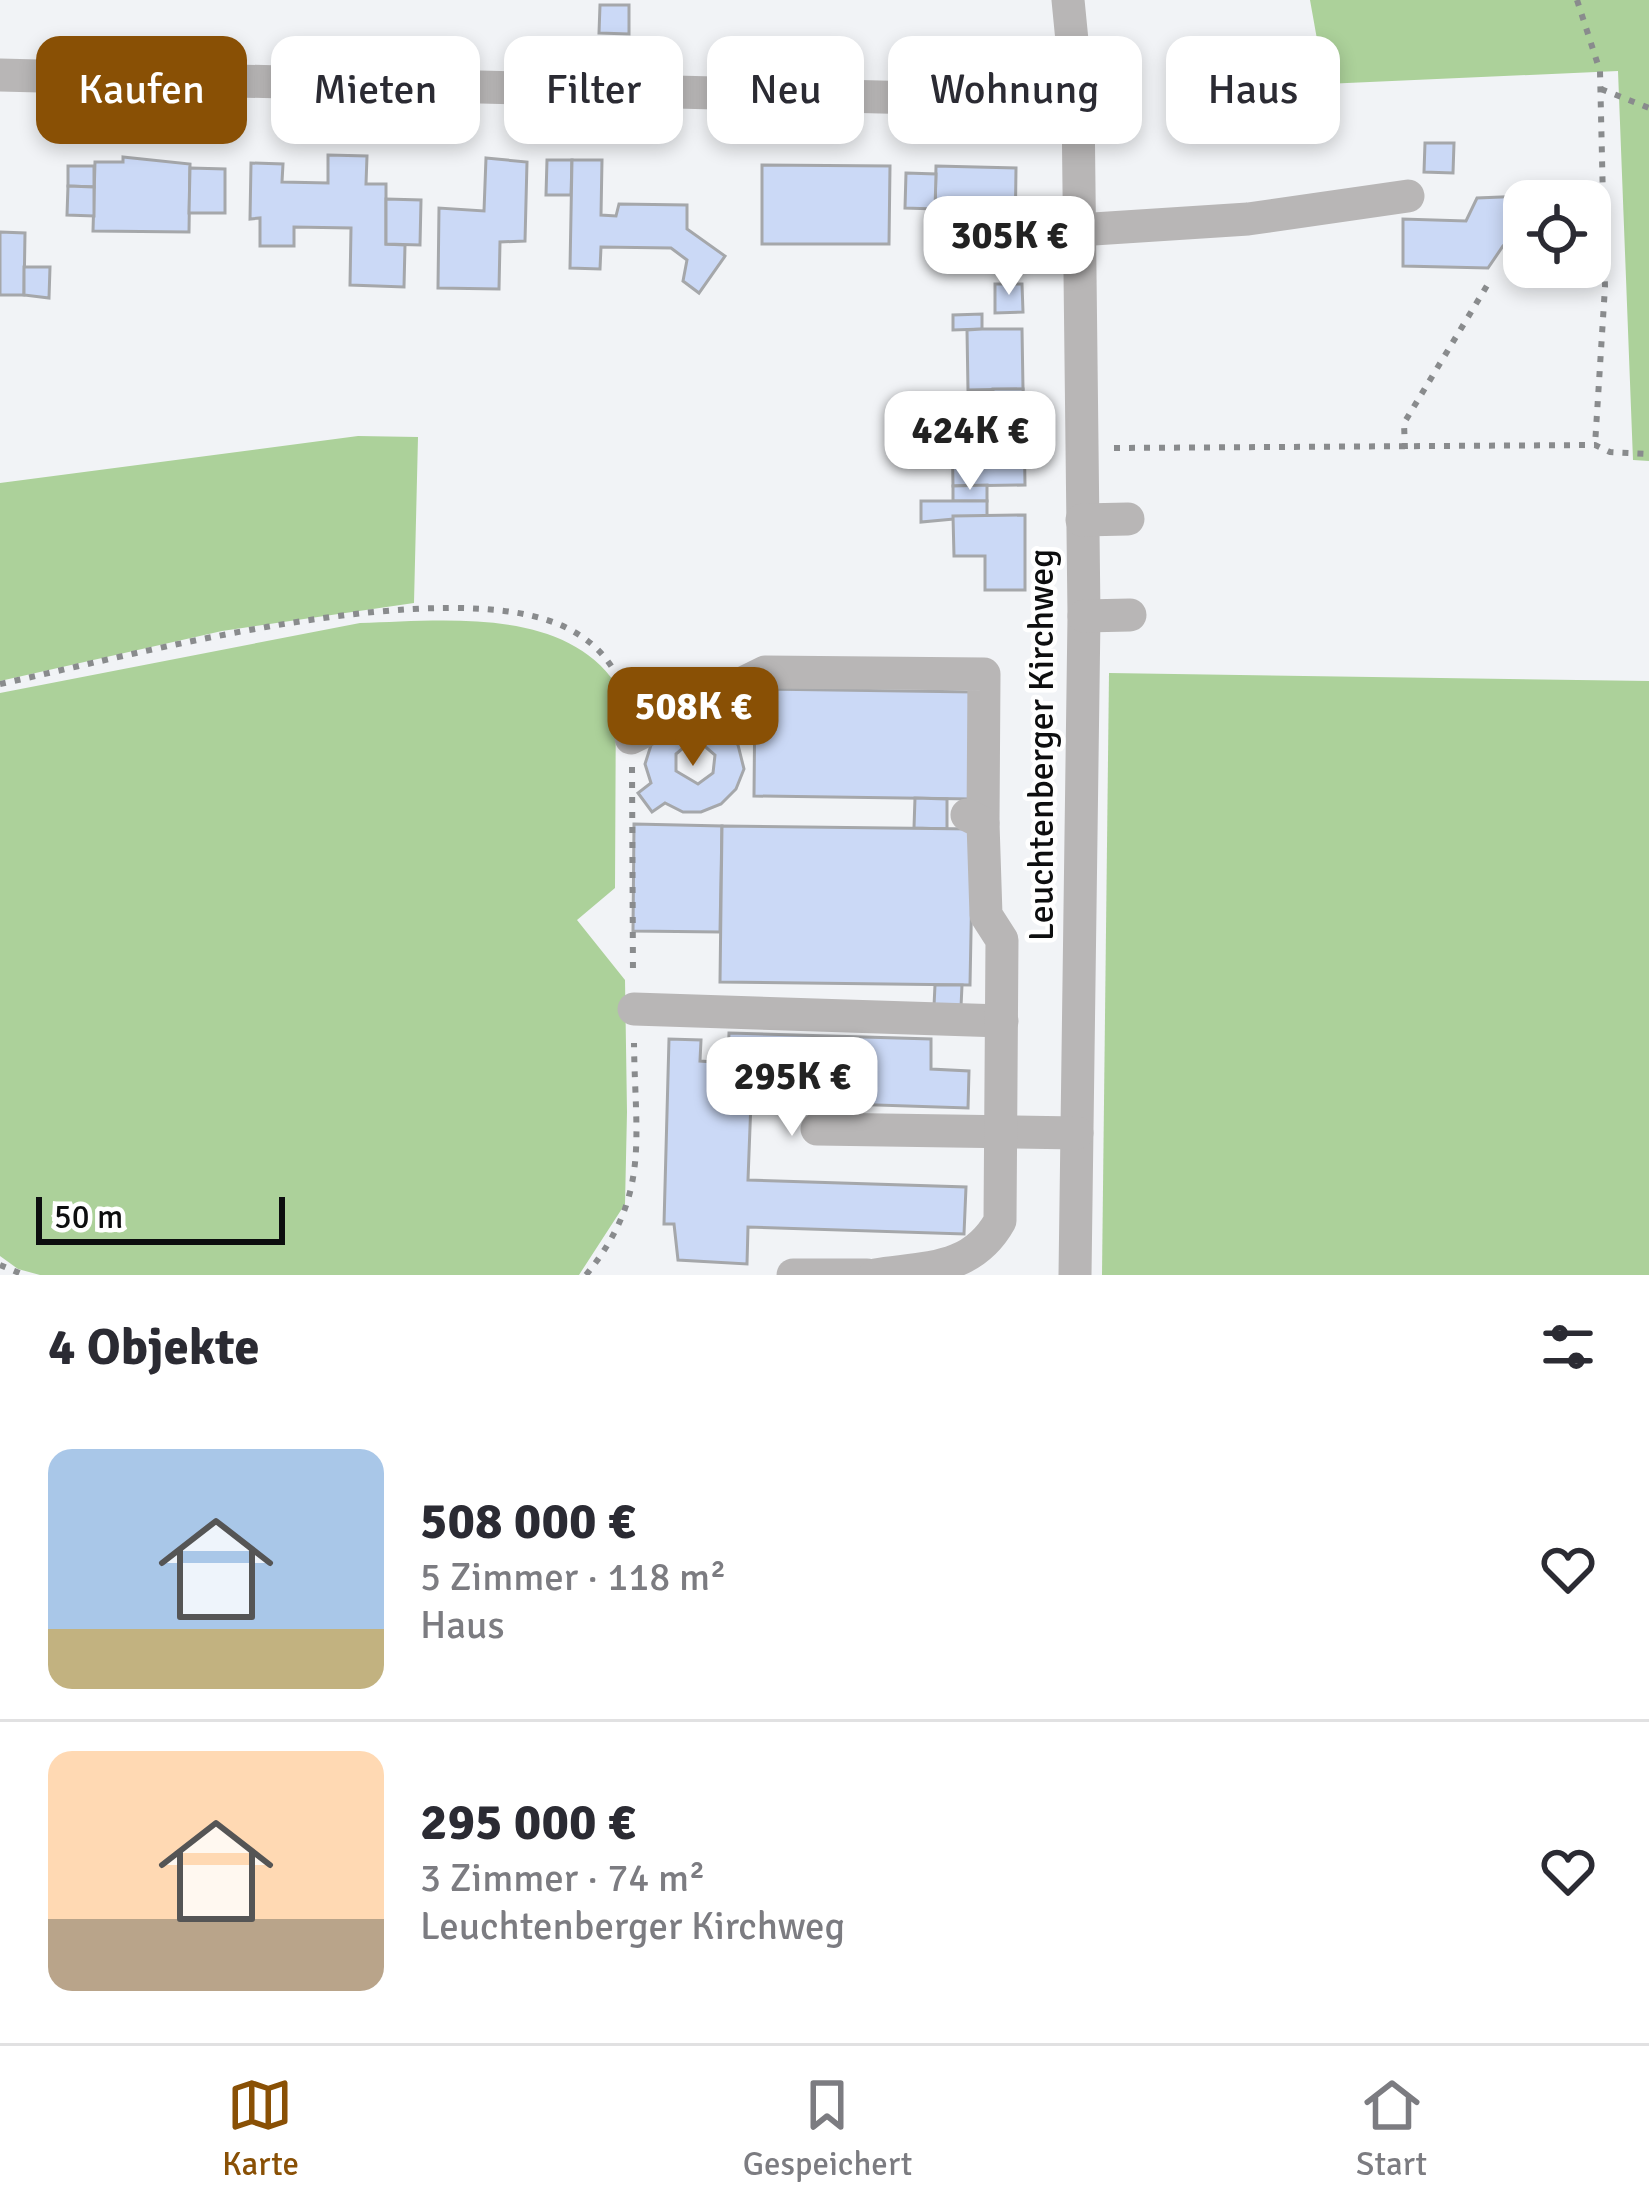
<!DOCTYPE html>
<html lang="de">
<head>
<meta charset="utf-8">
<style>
	:root { --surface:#fff; --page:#f2f2f3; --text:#2b2b33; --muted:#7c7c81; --line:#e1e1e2; --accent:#895005 }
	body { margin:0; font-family:Signika,sans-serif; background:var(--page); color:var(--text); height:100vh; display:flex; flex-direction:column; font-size:45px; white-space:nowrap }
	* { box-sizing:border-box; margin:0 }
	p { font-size:39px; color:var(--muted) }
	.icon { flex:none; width:66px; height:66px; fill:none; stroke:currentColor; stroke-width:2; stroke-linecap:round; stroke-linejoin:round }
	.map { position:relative; height:1275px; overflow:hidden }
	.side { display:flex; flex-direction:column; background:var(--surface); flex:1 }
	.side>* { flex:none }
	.top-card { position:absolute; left:36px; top:36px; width:1578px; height:108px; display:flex; gap:24px }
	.controls { position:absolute; left:1503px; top:180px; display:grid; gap:24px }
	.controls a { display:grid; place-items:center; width:108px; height:108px; border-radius:24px; background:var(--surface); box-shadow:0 6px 18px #0003; font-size:60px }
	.scale { position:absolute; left:36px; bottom:30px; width:249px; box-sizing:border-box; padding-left:12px; border:6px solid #0d0e0f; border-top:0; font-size:33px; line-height:42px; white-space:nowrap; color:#0d0e0f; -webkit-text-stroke:9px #fff; paint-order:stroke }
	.price { position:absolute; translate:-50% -102px; padding:0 27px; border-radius:24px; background:#fff; color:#222; font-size:39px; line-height:78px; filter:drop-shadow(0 3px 6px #0008) }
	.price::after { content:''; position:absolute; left:50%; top:72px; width:36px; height:27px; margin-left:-18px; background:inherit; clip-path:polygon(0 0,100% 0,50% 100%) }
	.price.active { background:var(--accent); color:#fff }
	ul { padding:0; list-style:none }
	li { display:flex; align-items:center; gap:36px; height:300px; padding:0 48px }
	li+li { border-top:3px solid var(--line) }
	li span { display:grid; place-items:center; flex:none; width:336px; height:240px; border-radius:24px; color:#555 }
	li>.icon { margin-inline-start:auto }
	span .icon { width:144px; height:144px; fill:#fffc; stroke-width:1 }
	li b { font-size:51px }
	h2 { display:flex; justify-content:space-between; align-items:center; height:144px; padding:0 48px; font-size:51px }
	.pill { padding:0 42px; border-radius:24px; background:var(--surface); box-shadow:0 6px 18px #0003; font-size:42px; line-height:108px }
	.pill.active { background:var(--accent); color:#fff }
	.tab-bar { display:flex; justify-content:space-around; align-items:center; height:168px; border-top:3px solid var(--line); background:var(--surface); font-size:33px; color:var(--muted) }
	.tab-bar a { display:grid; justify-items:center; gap:6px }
	.tab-bar .active { color:var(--accent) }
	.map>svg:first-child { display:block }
</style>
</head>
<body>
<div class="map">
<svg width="1649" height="1275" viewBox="0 0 1649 1275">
	<rect width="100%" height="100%" fill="#f1f3f6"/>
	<g fill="#acd19a">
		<path d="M1310,0h339v461l-16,-1 -15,-389 -293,13z"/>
		<path d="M358,436l60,1 -4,166 -192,28 -222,50v-198z"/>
		<path d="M360,623c82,-2 203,-17 256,61l-1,204 -38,32 48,60 2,132 -2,92 -46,71h-539l-22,-6 -18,-13v-563z"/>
		<path d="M1109,673l540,8v594h-547z"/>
	</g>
	<g fill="#cbd9f6" stroke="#a5a7aa" stroke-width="3" fill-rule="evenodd">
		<path d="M600,5h29v29l-30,-1z"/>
		<path d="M1425,143h29l-1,30 -29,-1z"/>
		<path d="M328,155l39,1 -1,28h20v60l19,1 -1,42 -54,-2 1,-57 -57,-1v19h-34v-28l-10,1 1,-56 32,1 -1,18 46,1z"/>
		<path d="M123,157l67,7 -1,68 -96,-1 2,-69h28z"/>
		<path d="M486,158l41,4 -2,79 -25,1 -1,47 -61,-1 1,-80 45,3z"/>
		<path d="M547,160h25l-1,35h-25z"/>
		<path d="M572,160h30l-1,55 15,1 3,-12 68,1v24l38,27 -26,37 -16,-12 4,-21 -16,-12 -70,-1 -1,22 -30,-1z"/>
		<path d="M762,165l128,1 -1,78h-127z"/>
		<path d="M68,166h26v21l-26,-1z"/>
		<path d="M936,166l80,2 -1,75 -42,-2 -1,-28 -37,-1z"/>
		<path d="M190,168l35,1v44h-36z"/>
		<path d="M906,173l30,1 -1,35 -30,-1z"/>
		<path d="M68,186l26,1v29l-27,-1z"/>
		<path d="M1549,195l3,6h-28v49l-21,-4 -15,22 -85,-2v-47l63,2 11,-23z"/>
		<path d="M386,199l35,1 -1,45 -34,-1z"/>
		<path d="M0,232l25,1 -1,62h-24z"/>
		<path d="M24,267h26l-1,31 -25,-3z"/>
		<path d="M995,284h27l1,28 -28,1z"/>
		<path d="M982,314v15l-29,1v-15z"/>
		<path d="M982,329h40l1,60 -55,1 -1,-60z"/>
		<path d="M993,389h30l1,17h-31z"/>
		<path d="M995,406h29v16l-29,-1z"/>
		<path d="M995,421l29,1 1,63 -72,1 -1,-64z"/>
		<path d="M987,485v16h-34v-15z"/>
		<path d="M921,501h66v15l-66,6z"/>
		<path d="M1025,515v75h-40v-34h-31l-1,-40z"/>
		<path d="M755,689l220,3 -2,107 -219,-3z"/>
		<path d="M708,718l30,27 6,24 -8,20 -15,15 -20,8h-18l-18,-9 -13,9 -14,-19 13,-10 -6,-19 7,-22zM690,742l11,1 14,12 -2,18 -15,11 -22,-13v-17z"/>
		<path d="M915,798l32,1v30l-33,-1z"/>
		<path d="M634,824l88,2 -2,106 -87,-1z"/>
		<path d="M722,826l251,3 -3,156 -250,-3z"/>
		<path d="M935,985h27l-1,22 -27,-1z"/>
		<path d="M729,1033l202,6v30l38,2 -1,37 -217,-7 -3,79 218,7 -2,47 -216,-7 -1,37 -69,-4 -4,-36h-10l5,-185 32,1 -1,21 28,2z"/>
	</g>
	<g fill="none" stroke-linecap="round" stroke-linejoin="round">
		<g stroke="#898b8d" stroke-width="6" stroke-dasharray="6 9" stroke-linecap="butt">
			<path d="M1577,0l23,71 5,216 -10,158"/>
			<path d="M1601,89l48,19"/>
			<path d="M1114,448l481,-3 15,7 39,2"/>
			<path d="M1405,449l-1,-26 87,-144"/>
			<path d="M0,684c130,-28 452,-116 569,-55 33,17 50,43 61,77"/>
			<path d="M632,767l1,209"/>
			<path d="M0,1265l24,10"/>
			<path d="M586,1275c65,-80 49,-135 48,-232"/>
		</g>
		<g stroke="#b8b6b6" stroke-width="33">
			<path d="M1068,0l10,102 6,514 -9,659"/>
			<path d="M0,75l1078,27"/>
			<path d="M1078,230l170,-11 160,-23"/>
			<path d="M1082,520l46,-1"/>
			<path d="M1084,616l46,-1"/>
			<path d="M631,738l134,-66 219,2 -1,149"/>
			<path d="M634,1009l368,12"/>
			<path d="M817,1129l260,4"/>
			<path d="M793,1275h74"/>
			<path d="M875,1275c52,-8 97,-4 125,-54l2,-281 -16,-25 -3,-92 -16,-8"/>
		</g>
	</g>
	<g text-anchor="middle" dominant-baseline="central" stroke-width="9" stroke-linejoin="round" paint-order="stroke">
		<g font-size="36" fill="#0d0e0f" stroke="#fff">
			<text transform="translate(1041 745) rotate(-90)">Leuchtenberger Kirchweg</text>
		</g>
	</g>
</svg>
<div class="controls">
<a><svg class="icon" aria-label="locate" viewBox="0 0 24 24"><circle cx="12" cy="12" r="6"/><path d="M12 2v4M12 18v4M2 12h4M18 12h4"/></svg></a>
</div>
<div class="scale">50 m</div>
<b class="price" style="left:1009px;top:298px">305K €</b>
<b class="price" style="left:970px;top:493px">424K €</b>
<b class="price active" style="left:693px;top:769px">508K €</b>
<b class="price" style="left:792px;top:1139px">295K €</b>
<div class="top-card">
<a class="pill active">Kaufen</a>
<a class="pill">Mieten</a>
<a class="pill">Filter</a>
<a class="pill">Neu</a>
<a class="pill">Wohnung</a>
<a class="pill">Haus</a>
</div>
</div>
<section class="side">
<h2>4 Objekte<svg class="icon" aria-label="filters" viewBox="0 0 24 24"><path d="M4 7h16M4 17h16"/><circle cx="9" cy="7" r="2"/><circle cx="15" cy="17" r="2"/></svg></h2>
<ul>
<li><span style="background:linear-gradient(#a9c7e8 75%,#c2b280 0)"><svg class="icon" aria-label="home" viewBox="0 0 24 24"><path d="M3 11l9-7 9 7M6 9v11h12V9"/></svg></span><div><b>508 000 €</b><p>5 Zimmer · 118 m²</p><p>Haus</p></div><svg class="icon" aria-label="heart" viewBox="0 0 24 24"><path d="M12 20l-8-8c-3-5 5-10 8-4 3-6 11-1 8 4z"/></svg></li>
<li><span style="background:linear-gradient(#ffd9b3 70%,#b9a48a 0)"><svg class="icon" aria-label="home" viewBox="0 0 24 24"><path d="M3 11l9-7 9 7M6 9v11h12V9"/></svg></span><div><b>295 000 €</b><p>3 Zimmer · 74 m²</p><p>Leuchtenberger Kirchweg</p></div><svg class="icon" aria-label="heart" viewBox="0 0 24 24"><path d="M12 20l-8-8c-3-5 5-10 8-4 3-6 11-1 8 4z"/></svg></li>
</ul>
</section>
<nav class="tab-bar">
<a class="active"><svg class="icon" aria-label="map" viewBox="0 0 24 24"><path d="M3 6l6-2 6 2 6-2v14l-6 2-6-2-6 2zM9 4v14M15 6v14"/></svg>Karte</a>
<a><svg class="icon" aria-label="saved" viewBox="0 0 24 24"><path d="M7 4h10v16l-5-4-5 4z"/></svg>Gespeichert</a>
<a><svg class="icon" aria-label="home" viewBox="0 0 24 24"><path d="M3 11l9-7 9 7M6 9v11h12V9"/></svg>Start</a>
</nav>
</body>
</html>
